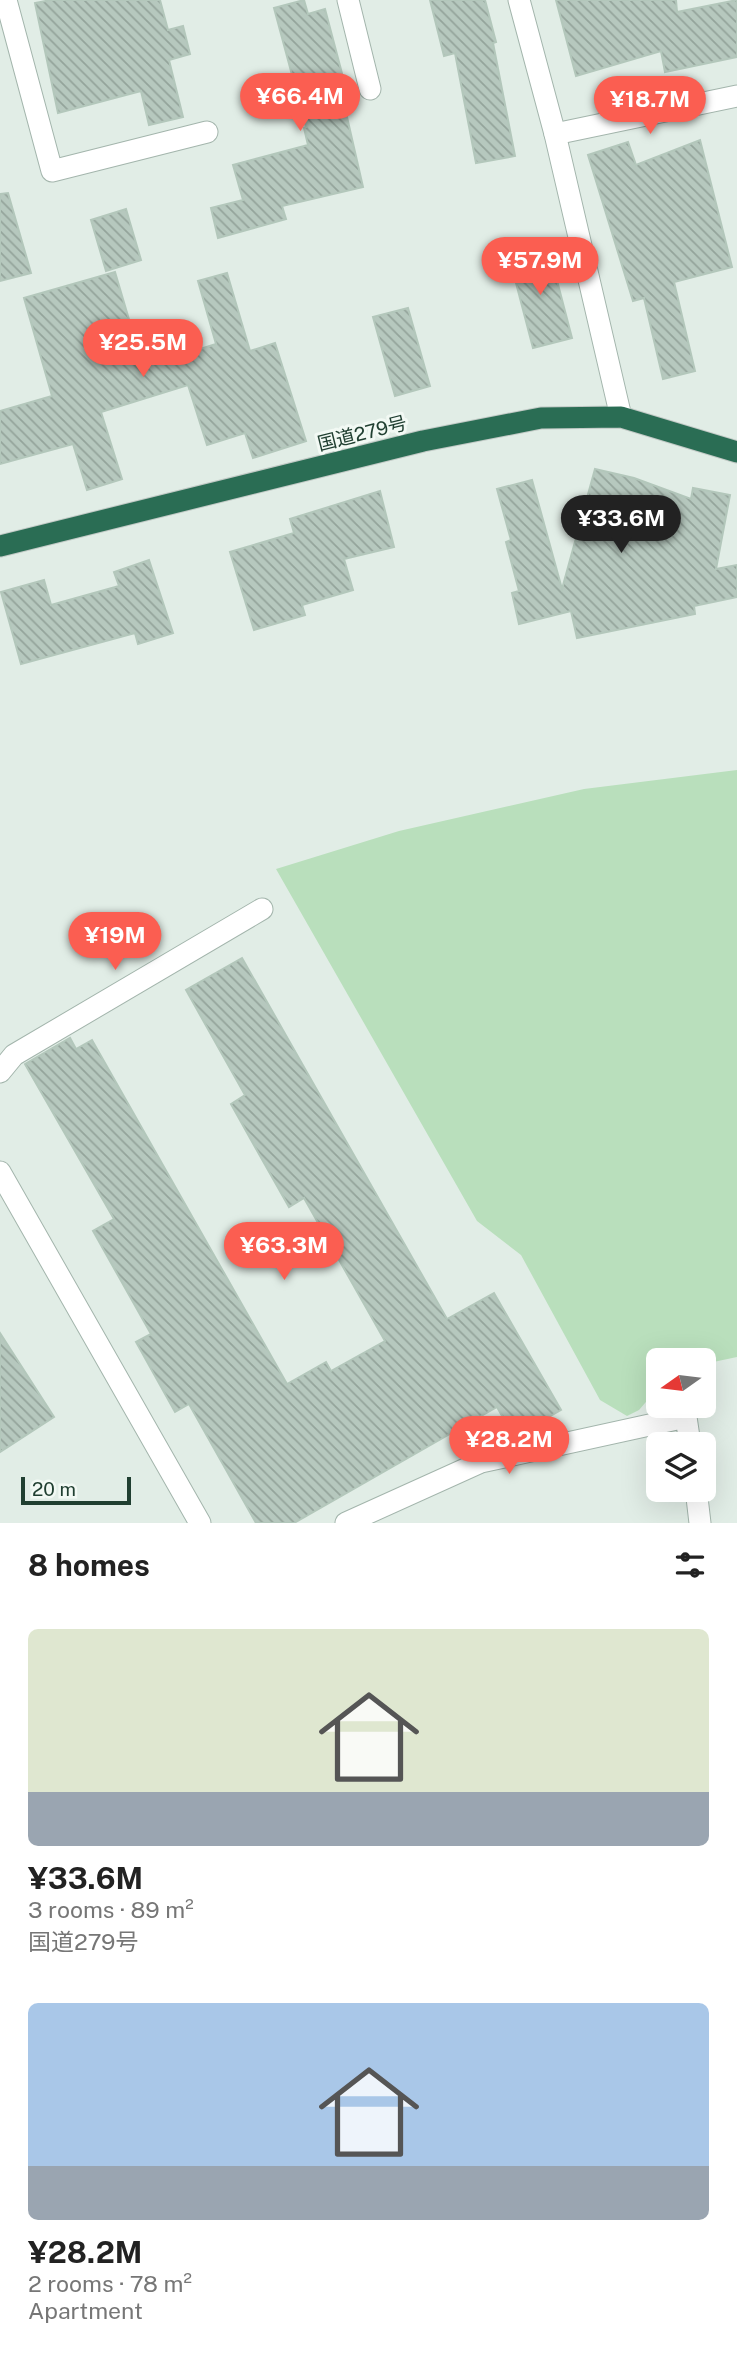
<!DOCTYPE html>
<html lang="en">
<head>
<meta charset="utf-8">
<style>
	:root { --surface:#fff; --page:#f2f2f2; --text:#222; --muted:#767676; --accent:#fb5e51 }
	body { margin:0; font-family:"Public Sans","Noto Sans JP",sans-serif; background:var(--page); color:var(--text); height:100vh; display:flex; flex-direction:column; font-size:26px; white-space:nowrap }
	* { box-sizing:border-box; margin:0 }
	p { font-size:23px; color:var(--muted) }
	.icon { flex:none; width:38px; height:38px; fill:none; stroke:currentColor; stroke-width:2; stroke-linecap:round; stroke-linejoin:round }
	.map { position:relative; height:1523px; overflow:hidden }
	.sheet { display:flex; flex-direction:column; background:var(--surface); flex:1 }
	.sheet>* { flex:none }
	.needle { width:46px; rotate:256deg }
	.fabs { position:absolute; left:646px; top:1348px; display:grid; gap:14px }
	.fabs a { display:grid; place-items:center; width:70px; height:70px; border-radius:10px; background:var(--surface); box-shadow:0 7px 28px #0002; font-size:35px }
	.scale { position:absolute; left:21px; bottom:18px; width:110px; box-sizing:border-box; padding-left:7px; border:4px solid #203f31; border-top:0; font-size:19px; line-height:24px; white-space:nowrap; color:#203f31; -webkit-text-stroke:5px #f2f9f4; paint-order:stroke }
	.price { position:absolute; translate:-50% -60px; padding:0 16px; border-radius:24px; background:var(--accent); color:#fff; font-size:23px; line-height:46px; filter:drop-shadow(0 2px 4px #0008) }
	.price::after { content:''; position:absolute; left:50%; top:42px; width:21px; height:16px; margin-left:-10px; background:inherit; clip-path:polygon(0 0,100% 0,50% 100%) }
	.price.current { background:#222; color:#fff }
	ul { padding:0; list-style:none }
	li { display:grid; align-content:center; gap:14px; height:371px; padding:0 28px }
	li span { display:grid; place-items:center; height:217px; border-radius:10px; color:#555 }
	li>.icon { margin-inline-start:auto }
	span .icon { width:126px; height:126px; fill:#fffc; stroke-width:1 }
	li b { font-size:30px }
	h2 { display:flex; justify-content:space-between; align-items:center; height:84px; padding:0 28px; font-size:30px }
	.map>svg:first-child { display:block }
</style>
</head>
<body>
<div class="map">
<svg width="737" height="1523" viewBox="0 0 737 1523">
	<defs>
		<pattern id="building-back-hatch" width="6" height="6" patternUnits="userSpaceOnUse" patternTransform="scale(1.75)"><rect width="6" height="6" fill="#b6c8be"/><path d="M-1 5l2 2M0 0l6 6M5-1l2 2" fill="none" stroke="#94a49b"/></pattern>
	</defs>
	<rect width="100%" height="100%" fill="#e1ede6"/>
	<path fill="#b9dfbc" d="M737,770v587l-33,7v-4h-46v28l-19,22 -12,6 -27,-16 -79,-145 -44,-34 -201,-352 123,-38 185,-42z"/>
	<g fill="url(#building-back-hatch)" stroke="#b3c7bb" stroke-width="2">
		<path d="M51,0h109l8,30 15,-4 7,28 -21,6 14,57 -34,8 -8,-34 -83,22 -23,-110z"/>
		<path d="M304,0l4,14 17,-5 19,72 -5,1 24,105 -81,19 4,13 -68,19 -7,-30 32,-8 -10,-35 75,-20 -4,-17 2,-1 -32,-119z"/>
		<path d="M430,0h55l11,42 -3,1 22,113 -39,7 -21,-110 -11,3z"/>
		<path d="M556,0h120l1,12 60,-12v57l-72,15 -4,-21 -85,25z"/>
		<path d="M700,140l32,127 -58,15 21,89 -32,8 -19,-81 -11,3 -45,-146 40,-13 8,23z"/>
		<path d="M8,193l23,80 -31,8v-87z"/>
		<path d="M126,209l15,51 -35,11 -15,-51z"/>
		<path d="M548,246l24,92 -39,10 -24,-92z"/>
		<path d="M115,272l28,95 73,-23 -18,-63 29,-8 23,78 25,-8 31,98 -53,17 -8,-25 -38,12 -19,-60 -87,27 21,67 -35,11 -14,-46 -73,20v-53l52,-15 -28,-98z"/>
		<path d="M408,308l22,78 -35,10 -22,-79z"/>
		<path d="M595,469l39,9 57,21 2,-11 37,7 -14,74 21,-4v32l-43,9 1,8 -118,24 -6,-27 -52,13 -7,-31 7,-2 -13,-49 5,-2 -14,-51 35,-9 30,109z"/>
		<path d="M380,491l14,56 -50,12 9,31 -51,15 3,10 -51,15 -24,-78 64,-19 -4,-14z"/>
		<path d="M149,560l24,73 -35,11 -3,-11 -114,31 -20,-72 43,-12 7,25 68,-19 -5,-14z"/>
		<path d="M242,958l205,361 47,-26 67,117 -47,27 -17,-30 -203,116h-38l-67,-119 -14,8 -39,-70 15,-8 -58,-103 21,-12 -89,-155 45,-26 6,11 16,-9 195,344 39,-22 5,9 54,-30 -81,-143 -15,9 -34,-60 -24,-43 14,-9 -59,-105z"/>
		<path d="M0,1333l54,84 -54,35z"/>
	</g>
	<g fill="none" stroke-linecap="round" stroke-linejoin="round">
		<defs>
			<g id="street">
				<path d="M6,0l46,171 155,-39"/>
				<path d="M348,0l22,89"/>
				<path d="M519,0l36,134 66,283"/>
				<path d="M555,134l182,-38"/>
				<path d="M0,1072l14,-17 248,-146"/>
				<path d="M0,1172l200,351"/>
				<path d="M696,1489l4,34"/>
				<path d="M346,1523l135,-61 205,-45 4,27"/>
			</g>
			<path id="highway" d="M0,546l423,-105 118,-23 80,-1 116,35"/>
		</defs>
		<use href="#street" stroke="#a3b5ac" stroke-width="23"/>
		<use href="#highway" stroke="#c1c9c5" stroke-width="23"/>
		<use href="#street" stroke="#fff" stroke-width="21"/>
		<use href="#highway" stroke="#2a6d54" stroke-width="21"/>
	</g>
	<g text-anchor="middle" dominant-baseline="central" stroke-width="6" stroke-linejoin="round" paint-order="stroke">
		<g font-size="19" fill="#203f31" stroke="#f2f9f4">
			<text transform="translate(362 433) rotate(-14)">国道279号</text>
		</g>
	</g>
</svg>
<div class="fabs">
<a><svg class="needle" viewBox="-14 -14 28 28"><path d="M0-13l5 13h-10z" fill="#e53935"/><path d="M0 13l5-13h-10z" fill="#767676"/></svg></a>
<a><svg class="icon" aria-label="layers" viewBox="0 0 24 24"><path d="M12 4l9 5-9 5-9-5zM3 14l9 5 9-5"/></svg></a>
</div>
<div class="scale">20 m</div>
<b class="price" style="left:300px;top:133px">¥66.4M</b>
<b class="price" style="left:650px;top:136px">¥18.7M</b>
<b class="price" style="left:540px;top:297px">¥57.9M</b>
<b class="price" style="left:143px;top:379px">¥25.5M</b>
<b class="price current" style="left:621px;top:555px">¥33.6M</b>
<b class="price" style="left:115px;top:972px">¥19M</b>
<b class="price" style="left:284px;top:1282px">¥63.3M</b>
<b class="price" style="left:509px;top:1476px">¥28.2M</b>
</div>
<section class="sheet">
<h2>8 homes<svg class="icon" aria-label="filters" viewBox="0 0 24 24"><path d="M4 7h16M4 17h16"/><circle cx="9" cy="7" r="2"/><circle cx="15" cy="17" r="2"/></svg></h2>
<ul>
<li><span style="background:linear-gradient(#dfe7d0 75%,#9aa5b1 0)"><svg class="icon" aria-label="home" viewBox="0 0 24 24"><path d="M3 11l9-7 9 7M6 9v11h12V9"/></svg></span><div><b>¥33.6M</b><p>3 rooms · 89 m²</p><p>国道279号</p></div></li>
<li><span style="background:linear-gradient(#a9c7e8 75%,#9aa5b1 0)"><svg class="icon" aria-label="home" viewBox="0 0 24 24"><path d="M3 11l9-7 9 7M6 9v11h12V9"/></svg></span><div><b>¥28.2M</b><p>2 rooms · 78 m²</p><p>Apartment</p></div></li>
</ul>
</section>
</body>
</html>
